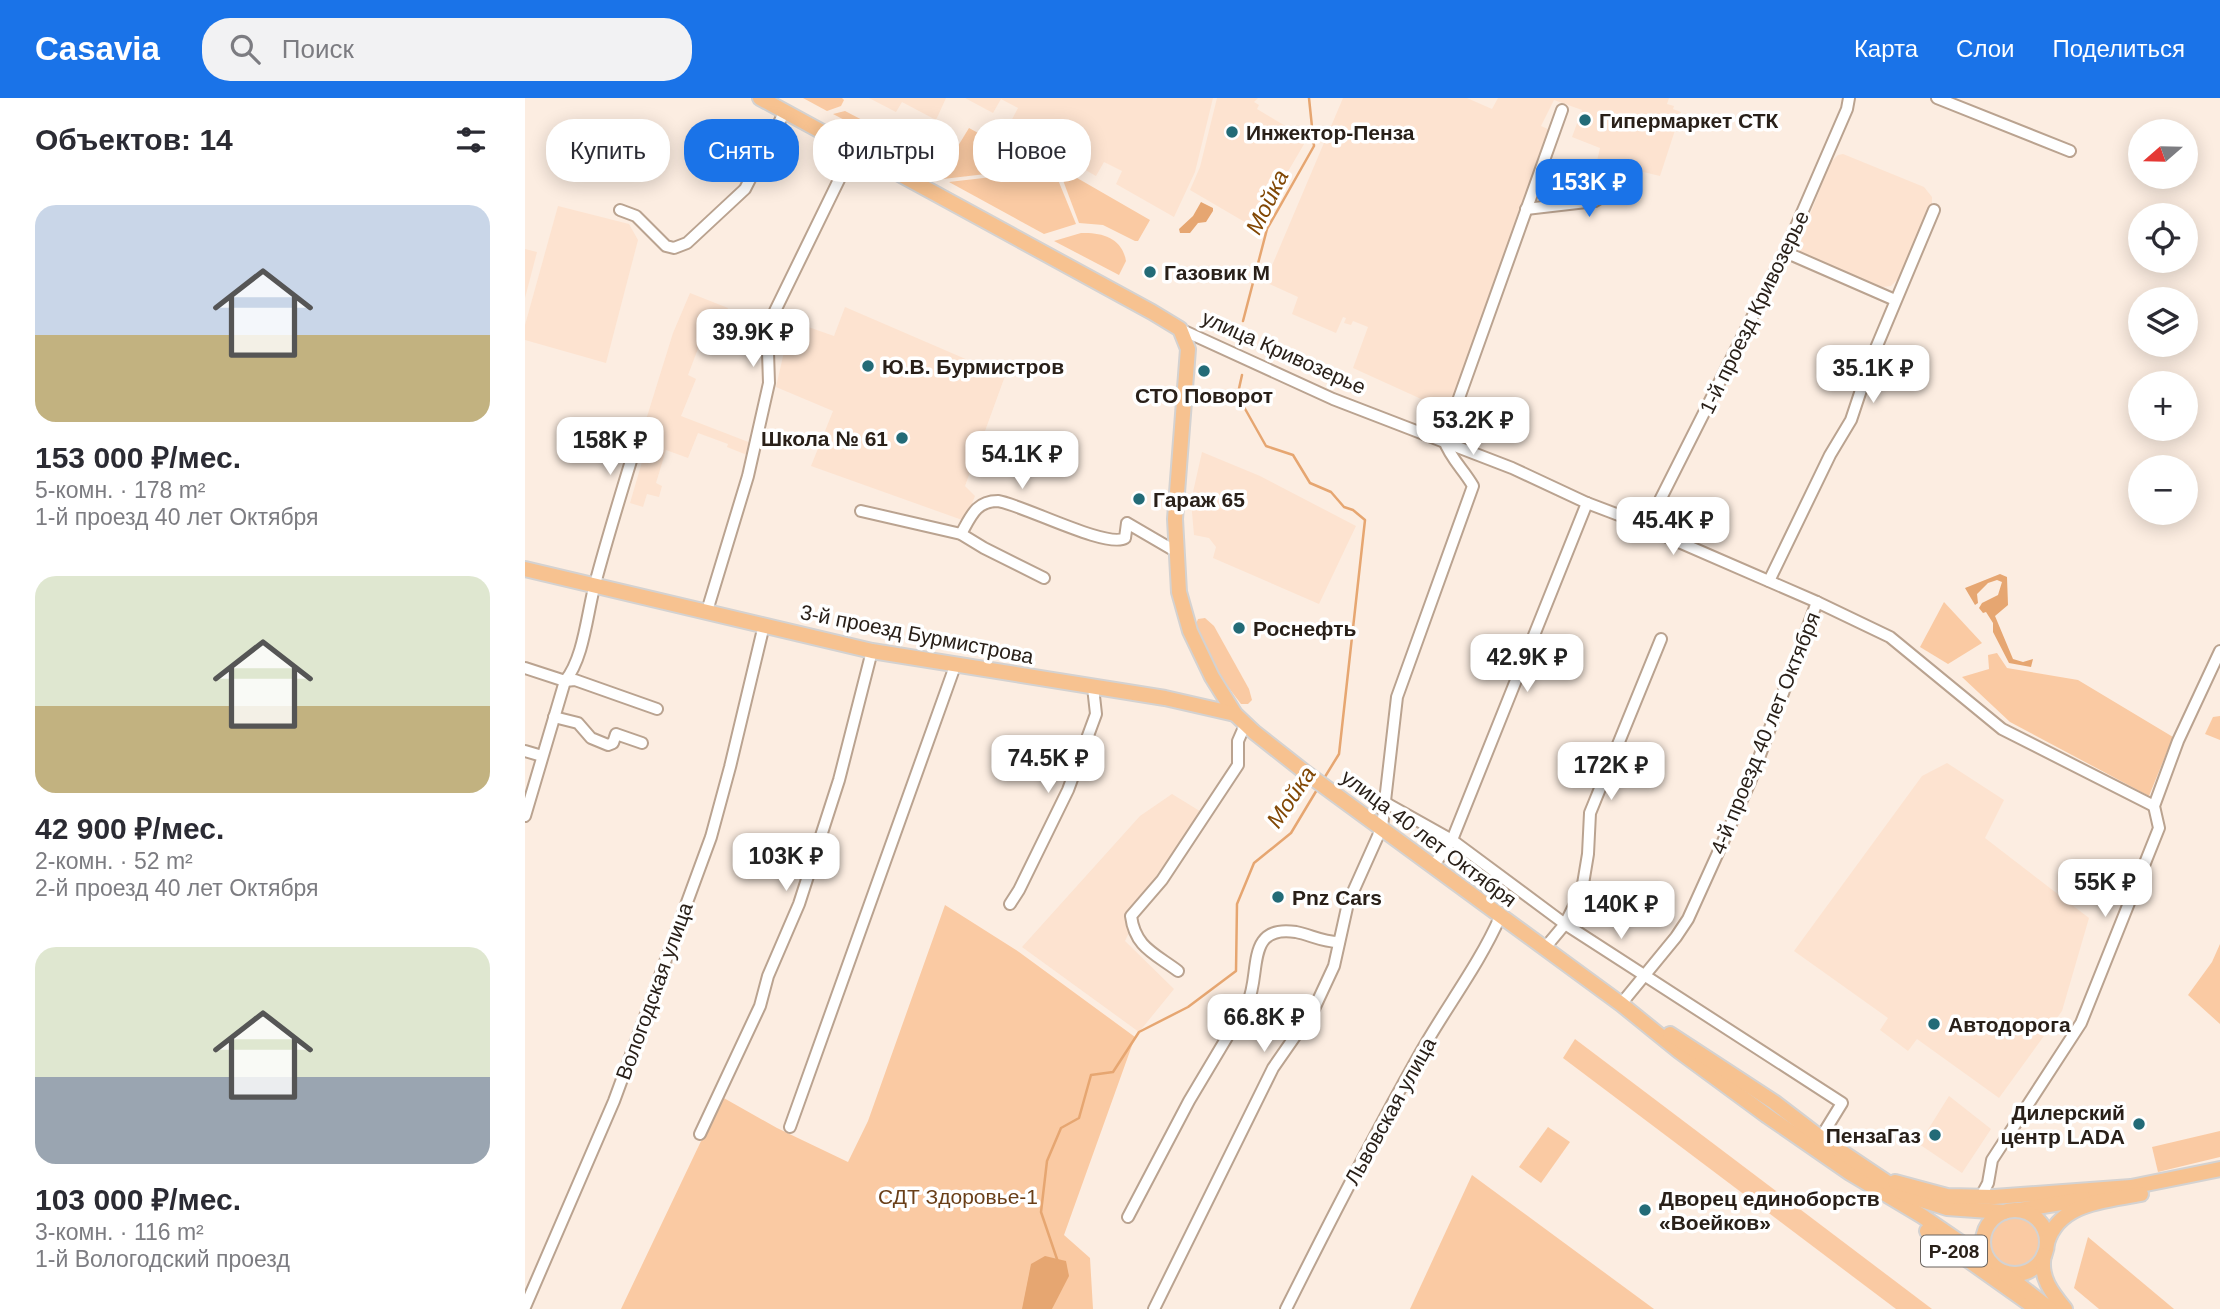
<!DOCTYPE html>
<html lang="ru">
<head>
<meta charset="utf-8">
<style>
	:root { --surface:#fff; --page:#f2f2f3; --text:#2b2b33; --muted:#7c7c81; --accent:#1a73e8 }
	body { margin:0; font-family:Arial,sans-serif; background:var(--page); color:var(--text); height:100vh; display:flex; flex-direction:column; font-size:26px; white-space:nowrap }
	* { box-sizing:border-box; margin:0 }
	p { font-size:23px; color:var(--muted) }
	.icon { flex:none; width:38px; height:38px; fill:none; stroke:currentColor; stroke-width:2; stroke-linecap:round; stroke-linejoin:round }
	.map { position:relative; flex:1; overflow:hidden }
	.side { display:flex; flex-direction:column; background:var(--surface); width:525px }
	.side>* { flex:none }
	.guide { position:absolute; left:21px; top:21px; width:665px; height:63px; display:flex; gap:14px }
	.needle { width:46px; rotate:250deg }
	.controls { position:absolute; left:1603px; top:21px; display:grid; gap:14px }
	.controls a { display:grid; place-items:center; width:70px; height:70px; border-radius:50%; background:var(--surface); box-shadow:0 4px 18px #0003; font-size:35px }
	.price { position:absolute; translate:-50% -60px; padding:0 16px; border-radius:14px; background:#fff; color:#222; font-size:23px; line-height:46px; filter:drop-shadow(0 2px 4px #0008) }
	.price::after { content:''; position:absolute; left:50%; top:42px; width:21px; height:16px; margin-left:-10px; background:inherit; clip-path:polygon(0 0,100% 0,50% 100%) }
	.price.active { background:var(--accent); color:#fff }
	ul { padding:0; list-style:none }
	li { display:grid; align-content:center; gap:14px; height:371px; padding:0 35px }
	li span { display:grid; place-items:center; height:217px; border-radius:21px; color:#555 }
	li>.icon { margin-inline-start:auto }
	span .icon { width:126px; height:126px; fill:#fffc; stroke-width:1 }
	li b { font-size:30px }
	h2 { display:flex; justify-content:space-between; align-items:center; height:84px; padding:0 35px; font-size:30px }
	.tag { padding:0 24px; border-radius:28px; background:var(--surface); box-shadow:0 4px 18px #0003; font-size:24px; line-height:63px }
	.tag.active { background:var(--accent); color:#fff }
	header { display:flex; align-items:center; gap:42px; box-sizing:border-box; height:98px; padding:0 35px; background:var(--accent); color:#fff }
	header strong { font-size:33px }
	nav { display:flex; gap:38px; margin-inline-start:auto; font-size:24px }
	.search { width:490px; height:63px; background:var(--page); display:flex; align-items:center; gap:18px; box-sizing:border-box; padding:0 24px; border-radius:28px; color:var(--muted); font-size:26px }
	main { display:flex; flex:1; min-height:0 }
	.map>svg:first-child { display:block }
</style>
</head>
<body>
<header>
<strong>Casavia</strong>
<div class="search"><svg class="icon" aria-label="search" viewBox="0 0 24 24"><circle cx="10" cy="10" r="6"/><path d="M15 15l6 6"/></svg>Поиск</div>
<nav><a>Карта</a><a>Слои</a><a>Поделиться</a></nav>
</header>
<main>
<section class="side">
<h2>Объектов: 14<svg class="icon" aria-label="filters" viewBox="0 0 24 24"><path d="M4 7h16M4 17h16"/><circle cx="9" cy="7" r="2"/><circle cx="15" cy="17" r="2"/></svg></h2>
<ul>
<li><span style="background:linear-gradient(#c9d6e8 60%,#c2b280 0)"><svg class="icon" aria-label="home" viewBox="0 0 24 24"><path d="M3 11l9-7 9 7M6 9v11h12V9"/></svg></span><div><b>153 000 ₽/мес.</b><p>5-комн. · 178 m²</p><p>1-й проезд 40 лет Октября</p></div></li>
<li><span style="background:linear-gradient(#dfe7d0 60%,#c2b280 0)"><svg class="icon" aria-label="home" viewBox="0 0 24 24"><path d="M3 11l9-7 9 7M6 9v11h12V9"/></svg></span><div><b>42 900 ₽/мес.</b><p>2-комн. · 52 m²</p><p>2-й проезд 40 лет Октября</p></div></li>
<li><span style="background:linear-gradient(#dfe7d0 60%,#9aa5b1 0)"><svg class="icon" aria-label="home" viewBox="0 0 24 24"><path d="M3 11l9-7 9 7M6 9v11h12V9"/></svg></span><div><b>103 000 ₽/мес.</b><p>3-комн. · 116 m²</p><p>1-й Вологодский проезд</p></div></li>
</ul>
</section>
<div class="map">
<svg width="1695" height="1211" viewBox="0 0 1695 1211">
	<rect width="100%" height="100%" fill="#fcede1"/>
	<g fill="#fde3d0">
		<path d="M344,0h77l-10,22 -34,-18 -6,10z"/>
		<path d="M440,0h248l-18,74 -21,45 -58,-33 6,-13 -18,-9 -8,14 -30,-17 1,-4 -57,-32 8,-15 -17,-9 -8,14z"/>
		<path d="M692,0h41l-4,4 5,3 -2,4 50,30 -52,89 -65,-38 10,-23z"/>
		<path d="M818,0h124l25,11 6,-11h171l-2,6 7,2 -1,3 8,3 -21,64 -63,-15 3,-13 -28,-11 10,-27 -28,-10 -13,26 18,8 -103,283 -28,-8 2,-6 -77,-35 15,-41 -15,-6 -2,4 -7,-2 2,-5 -3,-1 -7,16 -44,-19 6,-17 -33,-15z"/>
		<path d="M1318,56l81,33 8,10v6l-31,73 -10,10 -8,1 -87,-36 34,-88 8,-8z"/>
		<path d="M33,108l71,18 9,16 -32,123 -81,-23v-15z"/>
		<path d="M0,151l12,3 -12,46z"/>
		<path d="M165,195l38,15 -17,42 -12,-4 -11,29 8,4 -15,37 70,27 -4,12 -20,-8 1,-3 -30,-11 -10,25 -22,-8 -10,33 6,3 -3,11 -12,-3 -4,13 -13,-4 14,-48 -8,-3 37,-119z"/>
		<path d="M320,209l160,69 -40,110 10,10 -10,25 -154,-55 22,-55 -57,-24 15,-66 43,15z"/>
		<path d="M677,354l58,24 96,50 -37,78 -106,-46 3,-11 -7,-9 -15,-3 -3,-34z"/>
		<path d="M1422,665l57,37 -19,38 104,80 -27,93 -63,87 -82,-59 -9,12 -28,-21 8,-12 -94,-67 128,-175z"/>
		<path d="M647,696l31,19 -45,60 -33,68 49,48 -35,43 -117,-85 118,-131z"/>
		<path d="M1424,998l42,33 -29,44 -43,-29z"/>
	</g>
	<g fill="#facaa3">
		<path d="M278,0h39l2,2 -3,6 -14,5z"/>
		<path d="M320,13l25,13 5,12 -42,-22z"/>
		<path d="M444,30l33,18 5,-8 48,28 -112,13 -4,-2z"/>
		<path d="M533,69l92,53 -12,21h-3l-32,-16 -24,-2z"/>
		<path d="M529,72l22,54 -32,10 -95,-52z"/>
		<path d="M556,135c21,-1 41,5 45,28l-7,14 -65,-34z"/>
		<path d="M1419,504l38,41 -34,21 -28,-17z"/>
		<path d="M680,520l9,8 35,63 3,11 -4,4h-7l-31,-41 -14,-39 2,-5z"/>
		<path d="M1472,555l10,15 71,12 95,57 -24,59 -139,-74 -48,-45 27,-8 -1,-14z"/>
		<path d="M1695,618v24l-15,-6 8,-17z"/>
		<path d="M420,807l74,47 116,85 -71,198 26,23 3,51h-472l101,-212 55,31 71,34 20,-41z"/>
		<path d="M1695,846v80l-32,-29 24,-33z"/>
		<path d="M1050,941l357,270h-36l-333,-251z"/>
		<path d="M1023,1029l22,15 -29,41 -22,-16z"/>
		<path d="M1695,1033v26l-62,15 -6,-25z"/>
		<path d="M947,1077l182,134h-244z"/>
		<circle cx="1490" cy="1144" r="27"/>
		<path d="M1563,1139l86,72h-75l-25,-21z"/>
	</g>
	<g fill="#e6a671">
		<path d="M676,104l12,6v3l-7,11 -8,1 -8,10h-10l-1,-4 14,-13z"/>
		<path d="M1475,476l7,3 1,28 -13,11 18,43 10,3 10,-3 -2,8 -22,-4 -16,-31v-9l-7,-11 -3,1 -4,-5 3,-5 16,-8 4,-13 -5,-2 -9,3 -11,11 1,9 -3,2 -10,-17z"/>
		<path d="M520,1158l21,5 3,15 -17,33h-30l9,-45z"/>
	</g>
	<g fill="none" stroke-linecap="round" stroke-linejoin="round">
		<g stroke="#e6a671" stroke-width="2.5">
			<path d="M718,223l24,-92 47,-83 -5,-48"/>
			<path d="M717,277l-6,27 8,5 22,39 27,9 17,28 21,9 13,15 9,3 12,10 -26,234 -16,26"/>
			<path d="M533,1164l-17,-50 6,-51 14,-33 18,-10 12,-43 22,-3 26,-40 49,-25 48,-36 1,-67 17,-41 37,-30 27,-45"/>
		</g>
		<defs>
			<g id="minor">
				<path d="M1412,0l133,53"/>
				<path d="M1001,111l69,-8 10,-6 12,-24"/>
				<path d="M95,112l16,6 30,30 8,2 13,-5 58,-54 40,-78"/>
				<path d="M1260,154l110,48"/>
				<path d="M655,231l153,70 179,69 75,35 37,14 25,5 16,14 152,66 73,35 112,92 152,77"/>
				<path d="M336,413l100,23 23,14 60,30"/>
				<path d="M1124,424l136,-270 62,-143 2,-11"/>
				<path d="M436,436c10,-18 15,-33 37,-33 25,4 109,48 127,37l2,-15 48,28"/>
				<path d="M1244,483l61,-126 21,-35 20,-60 63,-150"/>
				<path d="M182,513l41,-135 21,-93 -1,-31 7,-41 79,-162"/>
				<path d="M0,570l40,13 10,-1 82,29"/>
				<path d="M29,619l24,6 13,15 17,7 5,-2 3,-9 26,9"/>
				<path d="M0,653l17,5"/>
				<path d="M861,705l66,37 113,84 277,179 -24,39"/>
				<path d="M0,718l40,-135c19,-23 22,-68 30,-97 13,-49 28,-97 43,-146"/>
				<path d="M908,768l19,-26 135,-337"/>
				<path d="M485,806l9,-14 49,-100 28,-76 -3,-27"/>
				<path d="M1019,851l21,-25 17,-34 6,-36 2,-41 71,-174"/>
				<path d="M653,873c-24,-18 -43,-24 -47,-55l31,-36 76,-115v-24l7,-16"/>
				<path d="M1096,906l55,-67 12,-18 62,-137 67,-180"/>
				<path d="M265,1029l165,-461"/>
				<path d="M175,1036l60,-128 8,-30 31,-72 40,-124 33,-129"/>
				<path d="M1455,1100l8,-15 4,-23 89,-137 78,-195 -5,-22 24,-65 42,-90"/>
				<path d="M603,1119l61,-116 59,-99c13,-29 -3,-78 48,-70 15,3 26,10 43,10"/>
				<path d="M0,1209l89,-206 97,-264 19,-70 34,-142"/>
				<path d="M629,1211l119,-241 41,-59 20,-43 14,-63 34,-76 15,-130 76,-211c-9,-16 -23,-28 -29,-46l118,-330"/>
				<path d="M761,1211c42,-84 85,-168 131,-250 26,-48 61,-92 83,-142"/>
			</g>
			<g id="major">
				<path d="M235,0l392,214 28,17 8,20 -13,170 4,73 11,39 22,46 23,37 19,18 52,41 315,231 58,47 87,64 84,58 72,43 70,48"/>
				<path d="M0,471l347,82 293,47 70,16"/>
				<path d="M1145,936l104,68 47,36 85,57 41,13 57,4"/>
				<path d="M1370,1084l52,14 47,1 137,-10 89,-18"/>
				<path d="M1494,1112l66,-11"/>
				<circle cx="1490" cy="1144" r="32"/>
				<path d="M1402,1133l110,78"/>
				<path d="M1522,1145c12,-41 59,-42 94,-49"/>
				<path d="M1519,1157c-5,22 8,38 21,54"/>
				<path d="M1480,1176l45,35"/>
			</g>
		</defs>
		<use href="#minor" stroke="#baa390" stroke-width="14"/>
		<use href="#major" stroke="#d4d2d1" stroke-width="18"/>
		<use href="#minor" stroke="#fff" stroke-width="10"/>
		<use href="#major" stroke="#f7c290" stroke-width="14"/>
	</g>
	<g fill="#236b77" stroke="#fff" stroke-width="2.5">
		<circle cx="1060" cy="22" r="7"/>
		<circle cx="707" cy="34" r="7"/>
		<circle cx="625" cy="174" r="7"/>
		<circle cx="343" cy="268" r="7"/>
		<circle cx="679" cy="273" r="7"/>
		<circle cx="377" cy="340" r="7"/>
		<circle cx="614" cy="401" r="7"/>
		<circle cx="714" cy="530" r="7"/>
		<circle cx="753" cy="799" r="7"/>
		<circle cx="1409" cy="926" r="7"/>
		<circle cx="1614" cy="1026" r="7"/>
		<circle cx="1410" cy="1037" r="7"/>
		<circle cx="1120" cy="1112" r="7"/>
	</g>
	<g text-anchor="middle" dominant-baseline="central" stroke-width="7" stroke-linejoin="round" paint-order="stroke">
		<rect fill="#fff" stroke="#69635e" stroke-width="2" x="1396" y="1137.5" width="66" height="31" rx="5"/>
		<g font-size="19" font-weight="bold" fill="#292019">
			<text x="1429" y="1153">Р-208</text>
		</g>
		<g font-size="21" font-weight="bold" fill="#292019" stroke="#fff" text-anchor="start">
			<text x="1074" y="22">Гипермаркет СТК</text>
			<text x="721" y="34">Инжектор-Пенза</text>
			<text x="639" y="174">Газовик М</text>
			<text x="357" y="268">Ю.В. Бурмистров</text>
			<text x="679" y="297" text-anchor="middle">СТО Поворот</text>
			<text x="363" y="340" text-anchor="end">Школа № 61</text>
			<text x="628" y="401">Гараж 65</text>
			<text x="728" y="530">Роснефть</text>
			<text x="767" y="799">Pnz Cars</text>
			<text x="1423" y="926">Автодорога</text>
			<text x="1600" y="1014" text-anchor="end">Дилерский<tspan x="1600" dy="24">центр LADA</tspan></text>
			<text x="1396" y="1037" text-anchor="end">ПензаГаз</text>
			<text x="1134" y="1100">Дворец единоборств<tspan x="1134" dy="24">«Воейков»</tspan></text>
		</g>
		<g font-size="21" fill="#292019" stroke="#fff">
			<text transform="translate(1229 214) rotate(-64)">1-й проезд Кривозерье</text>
			<text transform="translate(759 254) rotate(24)">улица Кривозерье</text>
			<text transform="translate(392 536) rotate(11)">3-й проезд Бурмистрова</text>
			<text transform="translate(1240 635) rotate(-68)">4-й проезд 40 лет Октября</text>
			<text transform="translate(904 740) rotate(37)">улица 40 лет Октября</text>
			<text transform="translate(129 893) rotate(-70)">Вологодская улица</text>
			<text transform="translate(865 1013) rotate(-61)">Львовская улица</text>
		</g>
		<g font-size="21" fill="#6a3f18" stroke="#fff">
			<text x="433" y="1098">СДТ Здоровье-1</text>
		</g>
		<g font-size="23" font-style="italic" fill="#814704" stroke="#fff">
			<text transform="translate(742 104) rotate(-64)">Мойка</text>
			<text transform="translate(766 699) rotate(-56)">Мойка</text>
		</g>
	</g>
</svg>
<div class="controls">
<a><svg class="needle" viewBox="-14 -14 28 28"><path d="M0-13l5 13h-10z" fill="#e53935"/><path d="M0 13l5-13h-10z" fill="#7c7c81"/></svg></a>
<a><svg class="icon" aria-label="locate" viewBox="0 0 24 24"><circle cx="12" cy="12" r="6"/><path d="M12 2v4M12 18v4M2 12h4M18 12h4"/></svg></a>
<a><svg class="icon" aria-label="layers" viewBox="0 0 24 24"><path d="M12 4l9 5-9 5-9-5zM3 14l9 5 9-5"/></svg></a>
<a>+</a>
<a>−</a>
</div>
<b class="price active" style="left:1064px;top:121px">153K ₽</b>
<b class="price" style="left:228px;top:271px">39.9K ₽</b>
<b class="price" style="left:1348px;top:307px">35.1K ₽</b>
<b class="price" style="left:948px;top:359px">53.2K ₽</b>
<b class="price" style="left:85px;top:379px">158K ₽</b>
<b class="price" style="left:497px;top:393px">54.1K ₽</b>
<b class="price" style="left:1148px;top:459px">45.4K ₽</b>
<b class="price" style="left:1002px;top:596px">42.9K ₽</b>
<b class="price" style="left:523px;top:697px">74.5K ₽</b>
<b class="price" style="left:1086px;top:704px">172K ₽</b>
<b class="price" style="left:261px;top:795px">103K ₽</b>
<b class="price" style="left:1580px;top:821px">55K ₽</b>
<b class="price" style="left:1096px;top:843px">140K ₽</b>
<b class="price" style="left:739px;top:956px">66.8K ₽</b>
<div class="guide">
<a class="tag">Купить</a>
<a class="tag active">Снять</a>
<a class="tag">Фильтры</a>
<a class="tag">Новое</a>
</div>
</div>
</main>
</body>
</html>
